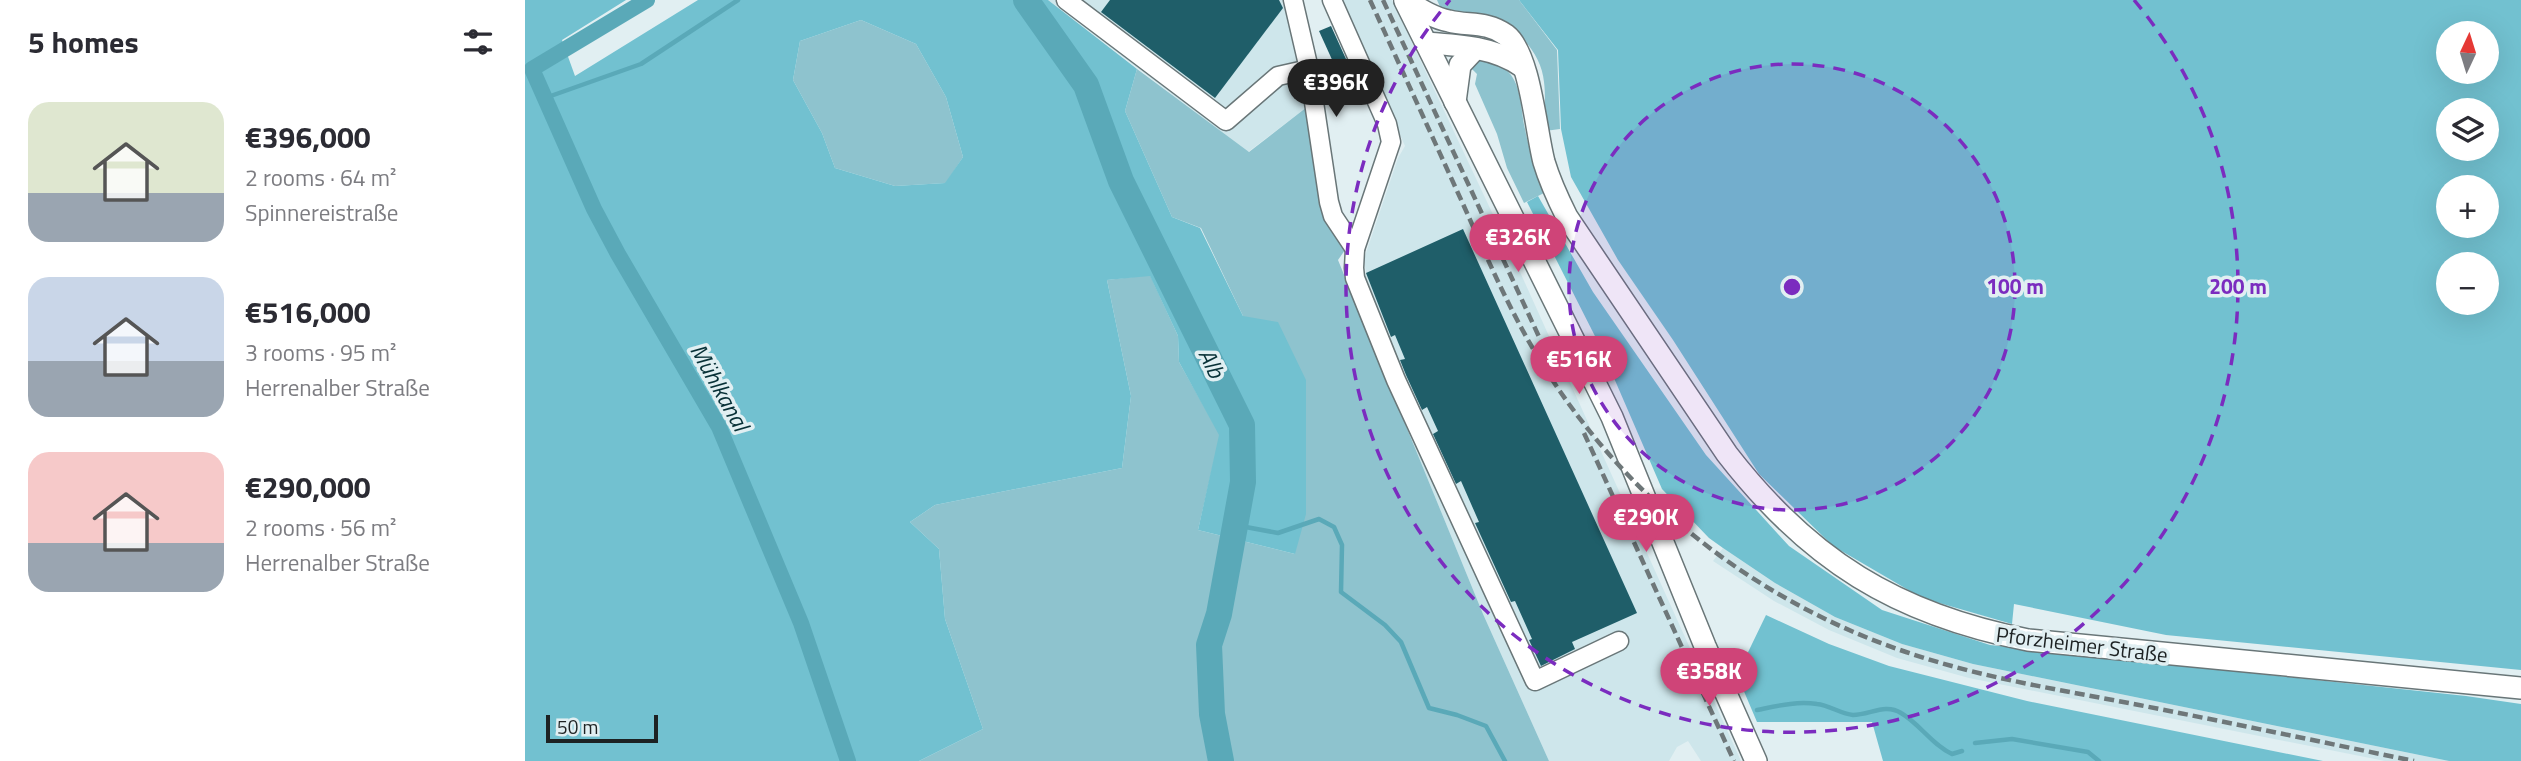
<!DOCTYPE html>
<html lang="en">
<head>
<meta charset="utf-8">
<style>
	:root { --surface:#fff; --page:#f7f7f7; --text:#2b2b33; --muted:#7c7c81; --accent:#cf4478 }
	body { margin:0; font-family:"Titillium Web",sans-serif; background:var(--page); color:var(--text); height:100vh; display:flex; flex-direction:column; font-size:26px; white-space:nowrap }
	* { box-sizing:border-box; margin:0 }
	p { font-size:23px; color:var(--muted) }
	.icon { flex:none; width:38px; height:38px; fill:none; stroke:currentColor; stroke-width:2; stroke-linecap:round; stroke-linejoin:round }
	.map { position:relative; flex:1; overflow:hidden }
	.details { display:flex; flex-direction:column; background:var(--surface); width:525px }
	.details>* { flex:none }
	.needle { width:46px; rotate:4deg }
	.buttons { position:absolute; left:1911px; top:21px; display:grid; gap:14px }
	.buttons a { display:grid; place-items:center; width:63px; height:63px; border-radius:50%; background:var(--surface); box-shadow:0 7px 28px #0002; font-size:35px }
	.scale { position:absolute; left:21px; bottom:18px; width:112px; box-sizing:border-box; padding-left:7px; border:4px solid #1d2223; border-top:0; font-size:19px; line-height:24px; white-space:nowrap; color:#1d2223; -webkit-text-stroke:5px #e1eff2; paint-order:stroke }
	.price { position:absolute; translate:-50% -60px; padding:0 16px; border-radius:24px; background:var(--accent); color:#fff; font-size:23px; line-height:46px; filter:drop-shadow(0 2px 4px #0008) }
	.price::after { content:''; position:absolute; left:50%; top:42px; width:21px; height:16px; margin-left:-10px; background:inherit; clip-path:polygon(0 0,100% 0,50% 100%) }
	.price.selected { background:#222; color:#fff }
	ul { padding:0; list-style:none }
	li { display:flex; align-items:center; gap:21px; height:175px; padding:0 28px }
	li span { display:grid; place-items:center; flex:none; width:196px; height:140px; border-radius:21px; color:#555 }
	li>.icon { margin-inline-start:auto }
	span .icon { width:84px; height:84px; fill:#fffc; stroke-width:1 }
	li b { font-size:30px }
	h2 { display:flex; justify-content:space-between; align-items:center; height:84px; padding:0 28px; font-size:30px }
	main { display:flex; flex:1; min-height:0 }
	.map>svg:first-child { display:block }
</style>
</head>
<body>
<main>
<section class="details">
<h2>5 homes<svg class="icon" aria-label="filters" viewBox="0 0 24 24"><path d="M4 7h16M4 17h16"/><circle cx="9" cy="7" r="2"/><circle cx="15" cy="17" r="2"/></svg></h2>
<ul>
<li><span style="background:linear-gradient(#dfe7d0 65%,#9aa5b1 0)"><svg class="icon" aria-label="home" viewBox="0 0 24 24"><path d="M3 11l9-7 9 7M6 9v11h12V9"/></svg></span><div><b>€396,000</b><p>2 rooms · 64 m²</p><p>Spinnereistraße</p></div></li>
<li><span style="background:linear-gradient(#c9d6e8 60%,#9aa5b1 0)"><svg class="icon" aria-label="home" viewBox="0 0 24 24"><path d="M3 11l9-7 9 7M6 9v11h12V9"/></svg></span><div><b>€516,000</b><p>3 rooms · 95 m²</p><p>Herrenalber Straße</p></div></li>
<li><span style="background:linear-gradient(#f6c9c9 65%,#9aa5b1 0)"><svg class="icon" aria-label="home" viewBox="0 0 24 24"><path d="M3 11l9-7 9 7M6 9v11h12V9"/></svg></span><div><b>€290,000</b><p>2 rooms · 56 m²</p><p>Herrenalber Straße</p></div></li>
</ul>
</section>
<div class="map">
<svg width="1996" height="761" viewBox="0 0 1996 761">
	<rect width="100%" height="100%" fill="#e1eff2"/>
	<g fill="#cee6eb">
		<path d="M523,0h237l22,107 -59,45z"/>
		<path d="M814,0h53l128,272 221,489h-40l-13,-20 -11,6 -8,14h-120l-66,-147 -136,-332 19,-9 -2,-14 34,-101 7,-12z"/>
		<path d="M1198,548l52,35 60,34 67,27 71,20 476,97h-64l-416,-83 -72,-20 -68,-28 -55,-29 -61,-40z"/>
	</g>
	<g fill="#8ec3ce">
		<path d="M912,0h82l38,50 3,79 -15,2c-1,-16 1,-34 -1,-49 -3,-34 -36,-64 -69,-69 -11,-2 -22,0 -33,-2z"/>
		<path d="M336,20l55,24 30,53 17,60 -17,26 -51,3 -60,-18 -13,-35 -29,-53 7,-39z"/>
		<path d="M952,59c13,1 26,5 34,16 11,15 10,37 14,54 4,22 12,43 19,64l-20,10 -17,-35 -10,-34 -22,-50 2,-10 -9,-9z"/>
		<path d="M612,69l112,83 58,-45 18,101 20,42 -7,10 145,354 66,147h-630l64,-32 -38,-110 -6,-70 -29,-27 25,-17 187,-37 9,-72 -24,-116 43,-5 28,61 1,26 41,73 -22,95 97,24 -52,-238 -42,-88 -29,-11 -47,-106z"/>
	</g>
	<g fill="#72c1d0" fill-rule="evenodd">
		<path d="M0,0h101l-64,40 13,36 123,-76h350l89,69 -12,42 47,106 28,11 43,88 35,6 28,58v134l-11,40 -97,-24 21,-95 -40,-73 -1,-26 -28,-60 -43,4 24,116 -9,72 -187,37 -25,17 29,27 6,70 38,110 -64,32h-394zM336,20l55,24 30,53 17,60 -18,26 -50,3 -60,-18 -13,-35 -29,-53 7,-39z"/>
		<path d="M994,0h1002v670l-355,-35 -152,-31 -2,20 -90,-26 -89,-52 -74,-72 -86,-134 -55,-80 -47,-83 -10,-48 -3,-79zM1923,33h39v39h-39zM1923,110h39v39h-39zM1923,187h39v39h-39zM1923,264h39v39h-39z"/>
		<path d="M1013,196l55,96 113,163 83,91 93,64 108,35 476,51 55,8v57h-72l-476,-97 -71,-20 -67,-27 -60,-34 -52,-35 -14,-10 -47,-49 -61,-141 -74,-146z"/>
		<path d="M1241,615l63,29 60,22 138,35 296,60h-440l-11,-39h-115l-20,-47z"/>
	</g>
	<g fill="none" stroke-linecap="round" stroke-linejoin="round">
		<g stroke="#5aa9b8" stroke-width="4.5">
			<path d="M20,98l96,-34 97,-64"/>
			<path d="M710,525l43,8 41,-14 15,8 8,18 -1,47 44,33 16,17 28,66 28,7 29,11 19,35"/>
			<path d="M1232,710c20,-4 39,-9 60,-6 12,1 24,10 36,11 17,0 32,-12 48,-2 19,11 30,31 51,41l10,-3"/>
			<path d="M1450,743l37,-4 76,13 11,9"/>
		</g>
		<path stroke="#5aa9b8" stroke-width="16" d="M122,0l-115,69 62,140 24,45 101,173 82,196 47,138"/>
		<path stroke="#5aa9b8" stroke-width="26" d="M501,0l60,85 35,96 121,244 1,57 -24,132 -10,31 3,69 9,47"/>
	</g>
	<g fill="#1f5e69">
		<path d="M585,0h169l4,8 -68,90 -114,-86z"/>
		<path d="M806,26l15,33 -12,5 -15,-33z"/>
		<path d="M938,229l174,384 -65,29 3,7 -34,17 -12,-26 3,-1 -17,-38 -4,1 -36,-79 4,-1 -18,-41 -5,3 -23,-50 5,-3 -11,-24 -5,3 -16,-35 -6,-15 5,-1 -10,-24 -4,2 -25,-64z"/>
	</g>
	<g fill="none" stroke-linecap="round" stroke-linejoin="round">
		<defs>
			<g id="minor">
				<path d="M541,0l160,121 52,-45 31,-7"/>
				<path d="M768,0l16,69 20,133 4,14 22,33"/>
				<path d="M807,0l55,124 4,18 -36,107 -1,19 1,10 41,102 139,301 84,-40"/>
			</g>
			<g id="major">
				<path d="M880,0c13,8 28,18 44,21 19,5 38,0 57,14 24,18 30,97 38,127 6,20 14,37 23,55l160,237c82,106 169,160 301,186l493,48"/>
				<path d="M880,1l207,416 93,229 51,115"/>
				<path d="M901,43c32,2 70,4 97,24"/>
				<path d="M930,102l5,-37 15,-16"/>
			</g>
		</defs>
		<use href="#minor" stroke="#697678" stroke-width="21"/>
		<use href="#major" stroke="#697678" stroke-width="24"/>
		<use href="#minor" stroke="#fff" stroke-width="18"/>
		<use href="#major" stroke="#fff" stroke-width="21"/>
		<g stroke="#6e7779" stroke-width="4.5" stroke-dasharray="10 5" stroke-linecap="butt">
			<path d="M845,0c31,68 62,136 93,204 25,56 49,112 81,163 84,134 213,235 362,285 76,26 155,38 233,53 92,18 183,37 275,56"/>
			<path d="M858,0l164,354"/>
			<path d="M1059,433l150,328"/>
		</g>
	</g>
	<circle cx="1267" cy="287" r="223" fill="#7b2cbf" fill-opacity=".12"/>
	<g fill="none" stroke="#7b2cbf" stroke-width="3.5" stroke-dasharray="12 9">
		<circle cx="1267" cy="287" r="223"/>
		<path d="M1609 0A446 446 0 1 1 925 0"/>
	</g>
	<g text-anchor="middle" dominant-baseline="central" stroke-width="7" stroke-linejoin="round" paint-order="stroke">
		<g font-size="21" fill="#1d2223" stroke="#e1eff2">
			<text transform="translate(1557 644) rotate(7)">Pforzheimer Straße</text>
		</g>
		<g font-size="23" font-style="italic" fill="#073036" stroke="#e1eff2">
			<text transform="translate(687 363) rotate(64)">Alb</text>
			<text transform="translate(195 387) rotate(61)">Mühlkanal</text>
		</g>
	</g>
	<circle cx="1267" cy="287" r="10" fill="#7b2cbf" stroke="#e1eff2" stroke-width="3.5"/>
	<g font-size="21" text-anchor="middle" font-weight="bold" fill="#7b2cbf" stroke="#e1eff2" stroke-width="7" stroke-linejoin="round" paint-order="stroke">
		<text x="1490" y="294">100 m</text>
		<text x="1713" y="294">200 m</text>
	</g>
</svg>
<div class="buttons">
<a><svg class="needle" viewBox="-14 -14 28 28"><path d="M0-13l5 13h-10z" fill="#e53935"/><path d="M0 13l5-13h-10z" fill="#7c7c81"/></svg></a>
<a><svg class="icon" aria-label="layers" viewBox="0 0 24 24"><path d="M12 4l9 5-9 5-9-5zM3 14l9 5 9-5"/></svg></a>
<a>+</a>
<a>−</a>
</div>
<div class="scale">50 m</div>
<b class="price selected" style="left:811px;top:119px">€396K</b>
<b class="price" style="left:993px;top:274px">€326K</b>
<b class="price" style="left:1054px;top:396px">€516K</b>
<b class="price" style="left:1121px;top:554px">€290K</b>
<b class="price" style="left:1184px;top:708px">€358K</b>
</div>
</main>
</body>
</html>
